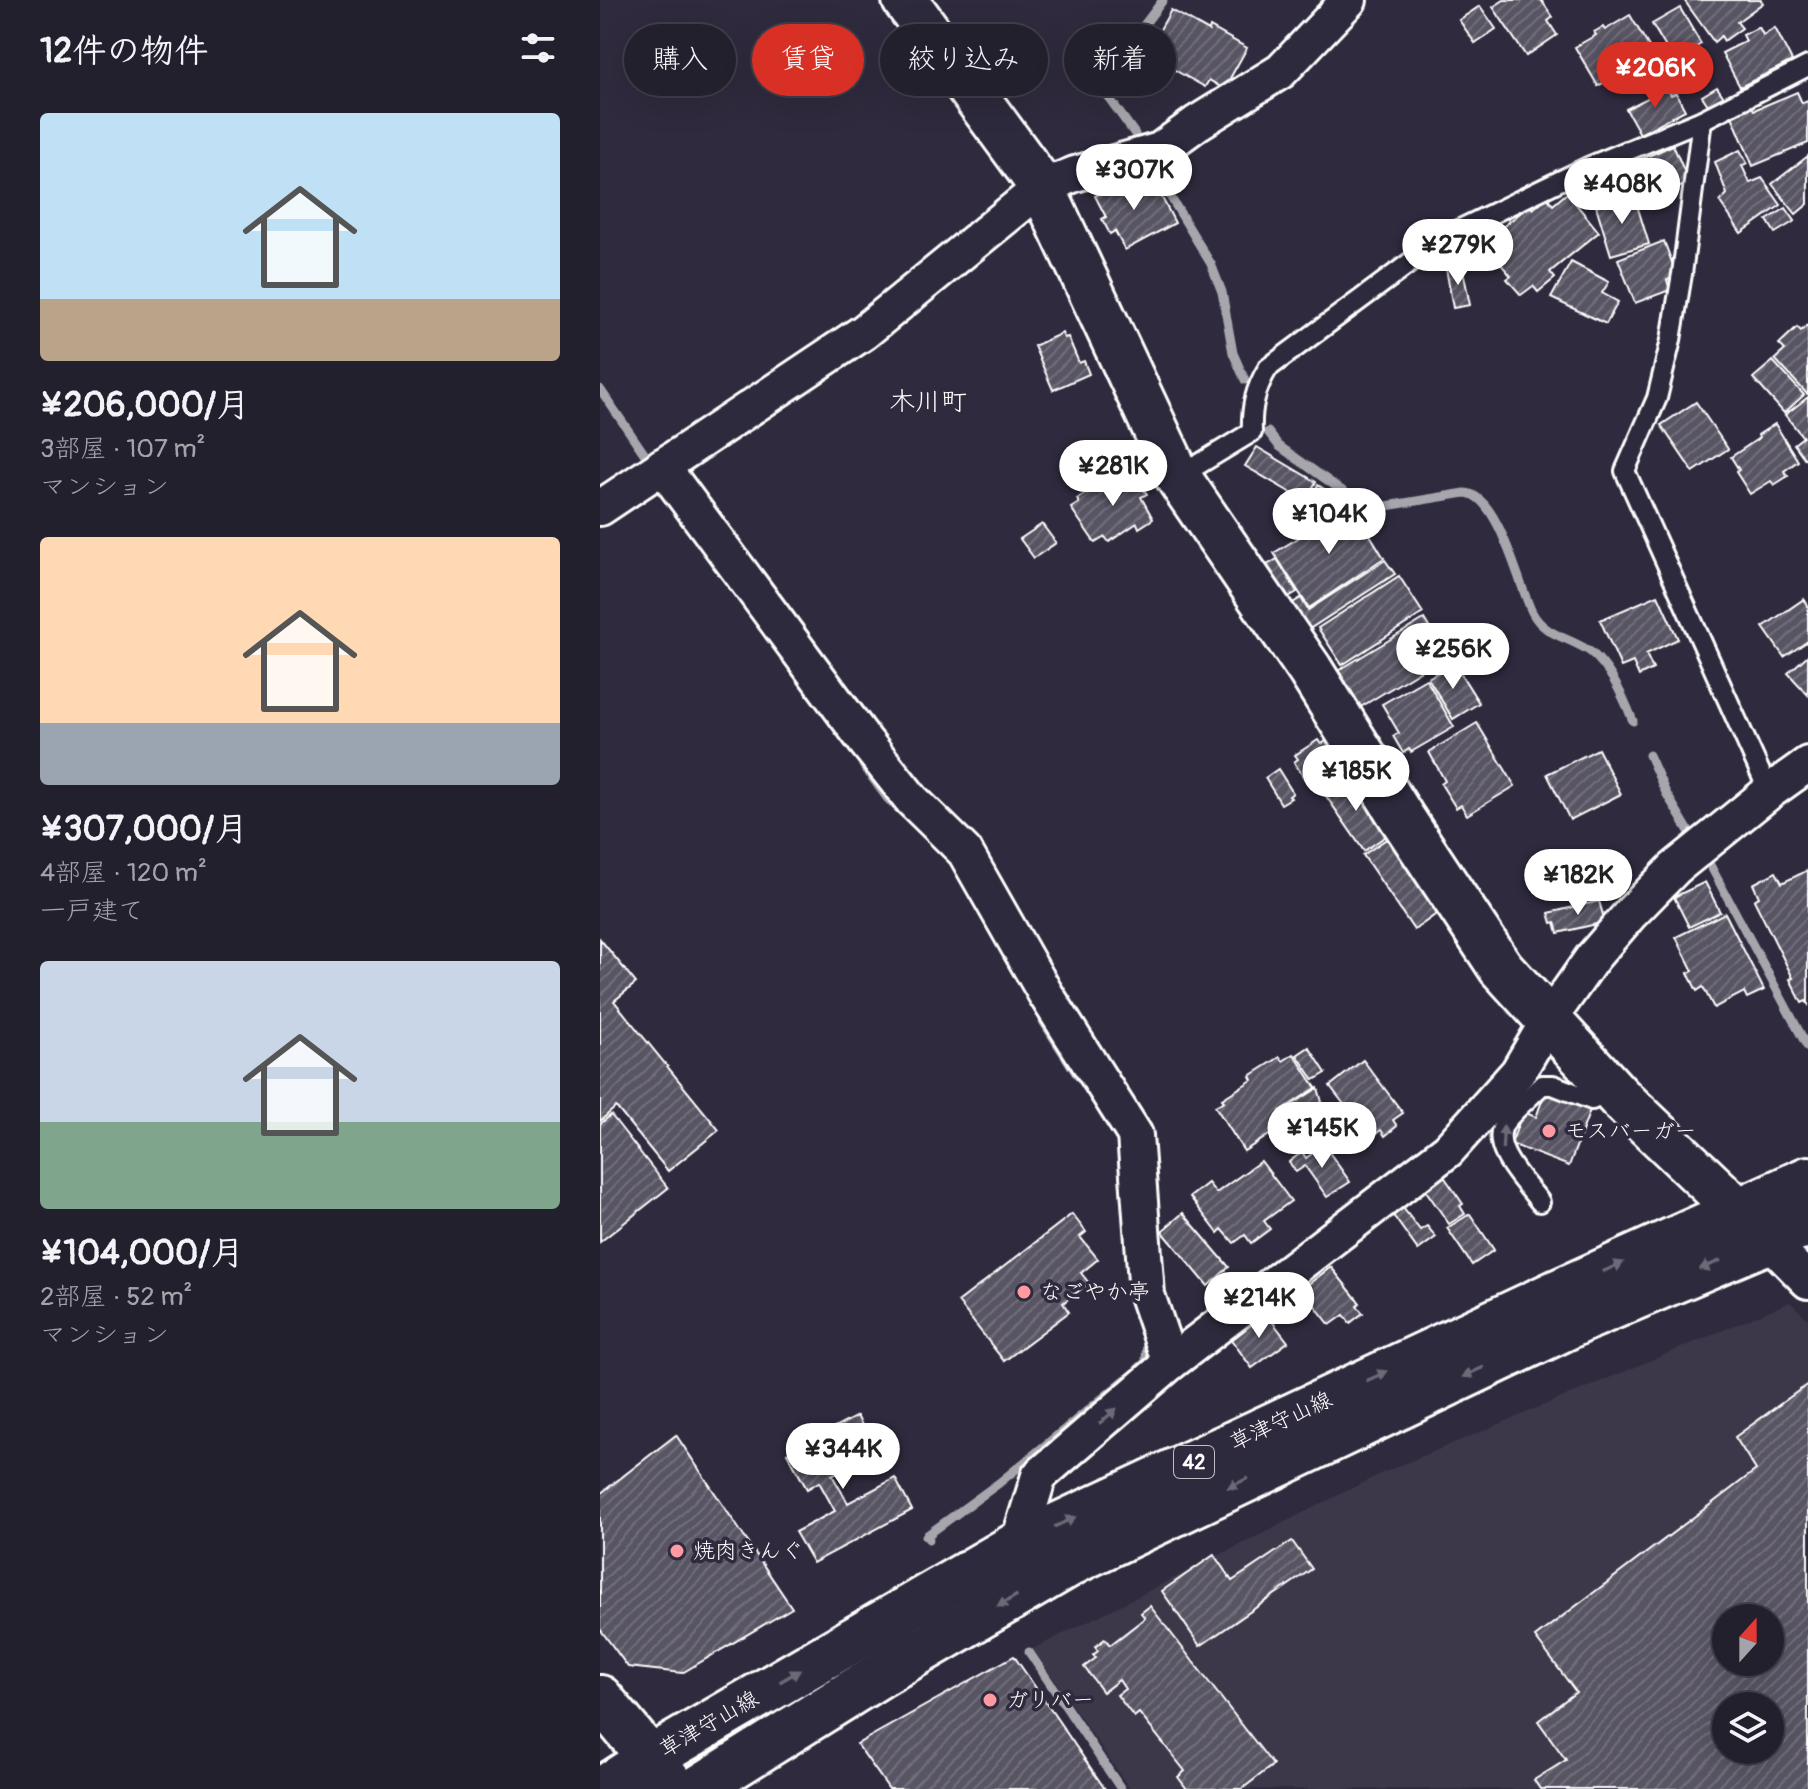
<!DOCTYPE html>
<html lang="ja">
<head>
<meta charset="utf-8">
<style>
	:root { --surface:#23202e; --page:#2f2d3a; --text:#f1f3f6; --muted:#a3a3aa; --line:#403e4a; --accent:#d93025 }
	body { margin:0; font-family:Pangolin,"Klee One",sans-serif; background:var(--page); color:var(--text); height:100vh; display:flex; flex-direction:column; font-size:30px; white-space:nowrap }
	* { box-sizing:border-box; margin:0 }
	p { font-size:26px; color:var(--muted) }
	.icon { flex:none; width:44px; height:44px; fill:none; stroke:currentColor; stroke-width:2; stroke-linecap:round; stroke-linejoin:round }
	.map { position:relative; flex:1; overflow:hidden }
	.details { display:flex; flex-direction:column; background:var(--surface); width:600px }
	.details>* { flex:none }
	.hud { position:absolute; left:24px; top:24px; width:760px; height:72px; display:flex; gap:16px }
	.needle { width:52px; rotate:21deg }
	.buttons { position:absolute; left:1112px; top:1604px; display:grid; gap:16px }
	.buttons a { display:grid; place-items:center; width:72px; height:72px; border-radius:50%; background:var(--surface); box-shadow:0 8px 32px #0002,0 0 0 2px var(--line); font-size:40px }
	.price { position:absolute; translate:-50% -68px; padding:0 18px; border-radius:28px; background:#fff; color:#222; font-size:26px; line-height:52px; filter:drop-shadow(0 2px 4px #0008) }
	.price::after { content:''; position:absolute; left:50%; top:48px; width:24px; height:18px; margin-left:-12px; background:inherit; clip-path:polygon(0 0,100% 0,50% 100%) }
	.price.selected { background:var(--accent); color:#fff }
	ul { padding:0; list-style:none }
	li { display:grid; align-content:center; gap:16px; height:424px; padding:0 40px }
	li span { display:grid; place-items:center; height:248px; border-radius:8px; color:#555 }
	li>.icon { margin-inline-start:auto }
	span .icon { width:144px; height:144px; fill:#fffc; stroke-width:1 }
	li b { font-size:34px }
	h2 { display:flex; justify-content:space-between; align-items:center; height:96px; padding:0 40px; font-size:34px }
	.chip { padding:0 28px; border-radius:36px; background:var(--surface); box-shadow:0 8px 32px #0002,0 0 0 2px var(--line); font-size:28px; line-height:72px }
	.chip.selected { background:var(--accent); color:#fff }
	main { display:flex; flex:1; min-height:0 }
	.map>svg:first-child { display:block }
</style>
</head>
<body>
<main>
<section class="details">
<h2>12件の物件<svg class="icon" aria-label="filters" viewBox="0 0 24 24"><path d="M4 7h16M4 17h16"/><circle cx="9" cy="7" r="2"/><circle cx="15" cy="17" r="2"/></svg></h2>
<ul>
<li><span style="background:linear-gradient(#bfe0f5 75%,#b9a48a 0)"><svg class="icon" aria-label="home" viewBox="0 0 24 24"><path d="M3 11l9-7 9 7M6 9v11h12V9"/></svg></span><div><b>¥206,000/月</b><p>3部屋 · 107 m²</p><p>マンション</p></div></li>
<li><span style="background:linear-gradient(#ffd9b3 75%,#9aa5b1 0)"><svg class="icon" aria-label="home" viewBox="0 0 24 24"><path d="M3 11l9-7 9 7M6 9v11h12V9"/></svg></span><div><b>¥307,000/月</b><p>4部屋 · 120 m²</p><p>一戸建て</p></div></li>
<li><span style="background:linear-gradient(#c9d6e8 65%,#7fa58c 0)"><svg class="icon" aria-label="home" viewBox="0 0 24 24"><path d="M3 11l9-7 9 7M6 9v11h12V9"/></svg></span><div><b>¥104,000/月</b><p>2部屋 · 52 m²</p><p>マンション</p></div></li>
</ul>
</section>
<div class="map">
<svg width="1208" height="1789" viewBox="0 0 1208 1789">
	<defs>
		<pattern id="building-hatch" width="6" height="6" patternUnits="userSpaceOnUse" patternTransform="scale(2)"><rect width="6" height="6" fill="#595564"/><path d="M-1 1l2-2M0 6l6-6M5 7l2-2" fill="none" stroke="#726e7b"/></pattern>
	</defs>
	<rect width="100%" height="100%" fill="#2f2a3d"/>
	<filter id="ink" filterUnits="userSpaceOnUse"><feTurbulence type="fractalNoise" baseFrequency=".0125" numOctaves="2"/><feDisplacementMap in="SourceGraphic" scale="16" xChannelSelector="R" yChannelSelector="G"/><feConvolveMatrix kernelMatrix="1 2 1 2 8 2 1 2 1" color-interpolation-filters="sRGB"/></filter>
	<g filter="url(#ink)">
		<path fill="#3c3749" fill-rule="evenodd" d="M1190,1302l18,17v470h-678l-97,-140 349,-176zM1126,1618h44v44h-44zM1126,1706h44v44h-44z"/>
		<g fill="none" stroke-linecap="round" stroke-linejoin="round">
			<g stroke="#a7a6ad" stroke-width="9">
				<path d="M535,134l-34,-47 -3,-10 2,-6 28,-25 35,-46"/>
				<path d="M554,164l5,14 52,86 11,28 11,61 12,27"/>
				<path d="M0,389l52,76"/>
				<path d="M668,432l11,14 89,63 97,-16c33,1 54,93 67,119 13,25 39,25 60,41 19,16 32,45 41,68"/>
				<path d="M1049,755l17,38 27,45"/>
				<path d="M263,765l25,34 17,16"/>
				<path d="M1109,863l99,185"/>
				<path d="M443,1021l35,55"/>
				<path d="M538,1369l8,-7 1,-26"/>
				<path d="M329,1539l-3,-3 73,-53 127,-104"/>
				<path d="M429,1652l92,137"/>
			</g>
		</g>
		<g fill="url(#building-hatch)" stroke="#fff" stroke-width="2" fill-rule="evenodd">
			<path d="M904,0h37l12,17 -5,4 9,14 -31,21 -33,-49z"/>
			<path d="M1084,0h77l2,3 -26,19 5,6 -18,13 -3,-5 -7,6z"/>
			<path d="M880,6l16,23 -21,14 -16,-23z"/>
			<path d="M1080,8l21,36 -27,17 -22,-37z"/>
			<path d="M571,10l38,21 1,-4 37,21 -23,41 -15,-9 -4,7 -59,-33z"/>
			<path d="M1030,15l22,37 -26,15 5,8 -19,11 -4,-6 -10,6 -23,-39 21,-12 -2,-3 9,-5 2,3z"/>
			<path d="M1159,27l4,8 12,-7 17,33 -52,26 -18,-34 24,-12 -3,-6z"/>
			<path d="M1117,87l8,12 -15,9 -8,-12z"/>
			<path d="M1067,88l4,7 5,-2 9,17 -45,24 -14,-25z"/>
			<path d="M1197,92l5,11 6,-2v42l-55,23 -21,-50 20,-9 2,3z"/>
			<path d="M1073,145l16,37 -29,16 -2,-7 -28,13 -15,-33z"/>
			<path d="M1140,150l7,13 -5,3 8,17 12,-5 19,27 -40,28 -21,-31 7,-8 -12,-32z"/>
			<path d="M1208,156v48l-12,10 -24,-30z"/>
			<path d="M535,175l9,18 12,-7 19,37 -50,27 -10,-19 -5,3 -8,-15 4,-2 -11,-21z"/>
			<path d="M967,193l32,39 -49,40 5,6 -17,14 -5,-6 -12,9 -14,-16 4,-3 -28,-33 47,-38 3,4 14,-12 6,8z"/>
			<path d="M1019,198l3,9 14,-5 13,42 -38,11 -15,-49z"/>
			<path d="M1186,208l9,13 -20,12 -8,-13z"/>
			<path d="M1064,241l13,35 -10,4 3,10 -35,13 -17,-44z"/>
			<path d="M971,262l38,20 -7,11 16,9 -12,22 -55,-26z"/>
			<path d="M862,265l8,40 -17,3 -7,-40z"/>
			<path d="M1208,325v69h-1l-32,-35 10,-9 -6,-6 18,-17 4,4z"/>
			<path d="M462,333l2,5 4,-1 11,26 5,-2 5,13 -36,16 -19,-44z"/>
			<path d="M1173,361l31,34 -20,18 -31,-35z"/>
			<path d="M1208,397v59l-3,3 -11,-15 9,-7 -18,-22z"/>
			<path d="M1096,402l32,47 -35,23 -32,-47z"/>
			<path d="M1175,424l23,37 -14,10 4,5 -14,9 -3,-4 -21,13 -14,-22 3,-2 -8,-13 28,-19 -1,-3z"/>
			<path d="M657,447l59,35 -11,19 -60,-35z"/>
			<path d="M522,470l9,13 5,-3 11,14 -6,3 12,22 -14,9 -2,-5 -28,19 -4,-5 -10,6 -24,-35 8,-5 -2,-4z"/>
			<path d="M718,485l28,18 -18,11 -20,-12z"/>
			<path d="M746,508l12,7 26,43 -75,50 -35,-55z"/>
			<path d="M442,524l14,19 -22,15 -14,-19z"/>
			<path d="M677,559l20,33 -15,9 -20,-33z"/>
			<path d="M785,560l10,14 -92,59 -17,-26 15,-9 7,12z"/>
			<path d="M799,576l24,37 -81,52 -24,-37z"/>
			<path d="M1058,595l20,44 -32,15 7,15 -14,7 -6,-14 -12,5 -21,-47z"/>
			<path d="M1204,599l4,6v36l-24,16 -21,-30z"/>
			<path d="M824,619l22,36 -87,53 -23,-36z"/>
			<path d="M1208,655v40l-20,-22z"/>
			<path d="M854,663l25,40 -26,16 -25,-41z"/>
			<path d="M826,679l28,48 -43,25 -2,-3 -6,4 -10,-17 6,-3 -17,-29z"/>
			<path d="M877,723l38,63 -48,29 -6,-10 -5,3 -15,-24 4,-3 -16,-29z"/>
			<path d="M718,740l3,4 6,-3 13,21 -32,22 -14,-22 4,-3 -3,-4z"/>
			<path d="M998,749l23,45 -51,26 -23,-46z"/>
			<path d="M744,768l4,7 -25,17 -5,-7z"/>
			<path d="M678,769l15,24 -4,3 2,2 -10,6 -16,-26z"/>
			<path d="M749,775l40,59 -25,17 -40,-58z"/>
			<path d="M791,836l51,74 -28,20 -51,-75z"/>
			<path d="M1208,870v134l-2,-3 -4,2 -12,-24 3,-1 -39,-78 5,-3 -6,-13 23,-12 6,11z"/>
			<path d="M1105,882l15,30 -31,15 -15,-30z"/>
			<path d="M999,901l6,21 -47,11 -3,-11 -3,1 -3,-10z"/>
			<path d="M1125,913l39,77 -17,8 -3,-6 -30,16 -11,-21 -6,4 -9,-18 5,-2 -17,-34z"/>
			<path d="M0,939l36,44 -22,18 105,129 -51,41 -52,-64 -16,14z"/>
			<path d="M709,1047l17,26 -12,7 -17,-25z"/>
			<path d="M694,1054l22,34 -36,23 8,12 -44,28 -29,-45 9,-5 -2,-2 30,-19 -2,-4 30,-19 3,4z"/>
			<path d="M763,1060l40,53 -10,7 4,6 -12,10 -4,-6 -11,8 -40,-52z"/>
			<path d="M718,1088l4,14 -33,20 -7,-11z"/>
			<path d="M945,1093l45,17 -21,56 -58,-22 12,-32 13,5z"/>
			<path d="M11,1115l57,73 -68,54v-118z"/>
			<path d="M724,1145l26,37 -23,15 -22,-31 -9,6 -7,-10 13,-10 4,6z"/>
			<path d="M661,1161l30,40 -27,20 6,8 -19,14 -6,-8 -11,8 -12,-14 -4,4 -28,-36 18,-14 8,10z"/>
			<path d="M841,1172l22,32 -3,2 5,8 -16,10 -27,-39z"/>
			<path d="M800,1204l20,26 7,-4 9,11 -18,13 -28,-39z"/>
			<path d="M583,1213l46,54 -21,19 -46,-55z"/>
			<path d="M472,1214l14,18 -6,5 18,22 -17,14 8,10 -26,20 6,9 -65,49 -46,-59z"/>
			<path d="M870,1214l24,36 -22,15 -25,-37z"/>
			<path d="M731,1267l29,36 -3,3 6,7 -13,10 -6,-8 -14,10 -28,-36z"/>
			<path d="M665,1312l23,30 -36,26 -22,-30z"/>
			<path d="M1208,1384v405h-268l-6,-9 32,-20 -28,-39 38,-29 -41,-55 221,-167 -21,-33zM1126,1618h44v44h-44zM1126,1706h44v44h-44z"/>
			<path d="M257,1416l19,35 -44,24 16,28 47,-25 17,32 -99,53 -18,-31 40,-21 -16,-29 -12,7 -20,-36z"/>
			<path d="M76,1435l116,173 -110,65 -54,-6 -28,-38v-135z"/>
			<path d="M692,1541l20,28 -112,77 -38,-55 52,-36 18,26z"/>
			<path d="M550,1606l123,159 -31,24h-55l-9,-12 7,-6 -46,-58 -5,4 -17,-22 8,-6 -6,-9 -16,12 -19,-25 12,-9 -3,-3 5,-4 -3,-4 10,-8 5,6 35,-27 -4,-5z"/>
			<path d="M414,1656l91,133h-216l-32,-45z"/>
		</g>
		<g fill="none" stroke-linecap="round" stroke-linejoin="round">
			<defs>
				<g id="service">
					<path d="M1102,120l-20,154 -11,66 -14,58 -32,73 144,321"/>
					<path d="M578,477l74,-45c-1,-24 3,-43 16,-64l178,-132 144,-70 112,-46 106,-54"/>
					<path d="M940,1202c-14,-19 -54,-56 -34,-81 10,-13 24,-24 36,-36h11l39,15 20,-10"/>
				</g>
				<g id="minor">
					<path d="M62,466l203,275 47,59 53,52 80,141 90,142 12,160 23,68"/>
					<path d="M0,508l264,-176 178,-145 33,-13 85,-24 37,-27 84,-52 68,-71"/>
					<path d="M1168,1240l40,41"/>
					<path d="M418,1544l21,-68 131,-113 278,-213 70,-78 30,-51 45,-64 38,-44 44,-45 94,-76 39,-28"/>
				</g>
				<path id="tertiary" d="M305,0l137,187 136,290 132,193 92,148 99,150 118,129 145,138"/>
				<path id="secondary" d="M0,1698l76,91"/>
				<g id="primary">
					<path d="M3,1789l48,-31 367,-214 540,-252 250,-113"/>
					<path d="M97,1789l181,-113 197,-115 511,-243 222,-94"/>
				</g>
			</defs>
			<use href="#service" stroke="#fff" stroke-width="24"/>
			<use href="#minor" stroke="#fff" stroke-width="40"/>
			<use href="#tertiary" stroke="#fff" stroke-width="50"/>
			<use href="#secondary" stroke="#fff" stroke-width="50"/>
			<use href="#primary" stroke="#fff" stroke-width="50"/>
			<use href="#service" stroke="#2f2a3d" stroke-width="18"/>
			<use href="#minor" stroke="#2f2a3d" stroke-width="34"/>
			<use href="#tertiary" stroke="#2f2a3d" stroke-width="44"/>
			<use href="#secondary" stroke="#2f2a3d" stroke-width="44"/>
			<use href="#primary" stroke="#2f2a3d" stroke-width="44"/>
		</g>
		<defs><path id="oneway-solid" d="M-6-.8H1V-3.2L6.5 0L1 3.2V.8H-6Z" transform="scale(2)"/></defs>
		<g fill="#6d6a77">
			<use href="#oneway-solid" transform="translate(903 1137) rotate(-87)"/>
			<use href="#oneway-solid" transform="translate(1110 1265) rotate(157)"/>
			<use href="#oneway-solid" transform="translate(1013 1267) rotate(-25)"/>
			<use href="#oneway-solid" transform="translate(873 1372) rotate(155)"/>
			<use href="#oneway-solid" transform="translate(777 1376) rotate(-25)"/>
			<use href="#oneway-solid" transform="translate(508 1416) rotate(-41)"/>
			<use href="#oneway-solid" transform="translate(638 1483) rotate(154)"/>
			<use href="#oneway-solid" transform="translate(465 1522) rotate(-25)"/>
			<use href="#oneway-solid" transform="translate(407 1601) rotate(150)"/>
			<use href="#oneway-solid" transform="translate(190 1676) rotate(-30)"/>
		</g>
	</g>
	<g fill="#ff9aa2" stroke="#2f2a3d" stroke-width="3">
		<circle cx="949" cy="1131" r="8"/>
		<circle cx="424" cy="1292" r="8"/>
		<circle cx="77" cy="1551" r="8"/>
		<circle cx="390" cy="1700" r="8"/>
	</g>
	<g text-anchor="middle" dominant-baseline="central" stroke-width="7" stroke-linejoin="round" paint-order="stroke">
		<rect fill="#2f2a3d" stroke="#c1bfc5" stroke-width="2" x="574" y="1446" width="40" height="32" rx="6"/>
		<g font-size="20" font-weight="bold" fill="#fff">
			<text x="594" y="1462">42</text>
		</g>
		<g font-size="22" fill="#fff" stroke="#2f2a3d" text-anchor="start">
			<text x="965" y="1131">モスバーガー</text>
			<text x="440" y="1292">なごやか亭</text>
			<text x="93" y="1551">焼肉きんぐ</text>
			<text x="406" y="1700">ガリバー</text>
		</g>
		<g font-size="22" fill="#fff" stroke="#2f2a3d">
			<text transform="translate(681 1421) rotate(-25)">草津守山線</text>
			<text transform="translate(109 1724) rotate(-30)">草津守山線</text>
		</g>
		<g font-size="26" fill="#fff" stroke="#2f2a3d">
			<text x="328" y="402">木川町</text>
		</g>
	</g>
</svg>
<div class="buttons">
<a><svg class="needle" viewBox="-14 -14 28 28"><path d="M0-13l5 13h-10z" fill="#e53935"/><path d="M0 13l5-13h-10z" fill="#a3a3aa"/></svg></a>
<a><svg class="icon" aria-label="layers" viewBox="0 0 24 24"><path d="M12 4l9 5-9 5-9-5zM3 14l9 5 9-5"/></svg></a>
</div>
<b class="price selected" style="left:1055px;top:110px">¥206K</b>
<b class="price" style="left:534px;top:212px">¥307K</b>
<b class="price" style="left:1022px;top:226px">¥408K</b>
<b class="price" style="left:858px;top:287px">¥279K</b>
<b class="price" style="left:513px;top:508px">¥281K</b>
<b class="price" style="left:729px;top:556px">¥104K</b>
<b class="price" style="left:853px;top:691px">¥256K</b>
<b class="price" style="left:756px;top:813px">¥185K</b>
<b class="price" style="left:978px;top:917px">¥182K</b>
<b class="price" style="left:722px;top:1170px">¥145K</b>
<b class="price" style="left:659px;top:1340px">¥214K</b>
<b class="price" style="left:243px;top:1491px">¥344K</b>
<div class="hud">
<a class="chip">購入</a>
<a class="chip selected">賃貸</a>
<a class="chip">絞り込み</a>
<a class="chip">新着</a>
</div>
</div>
</main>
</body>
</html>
